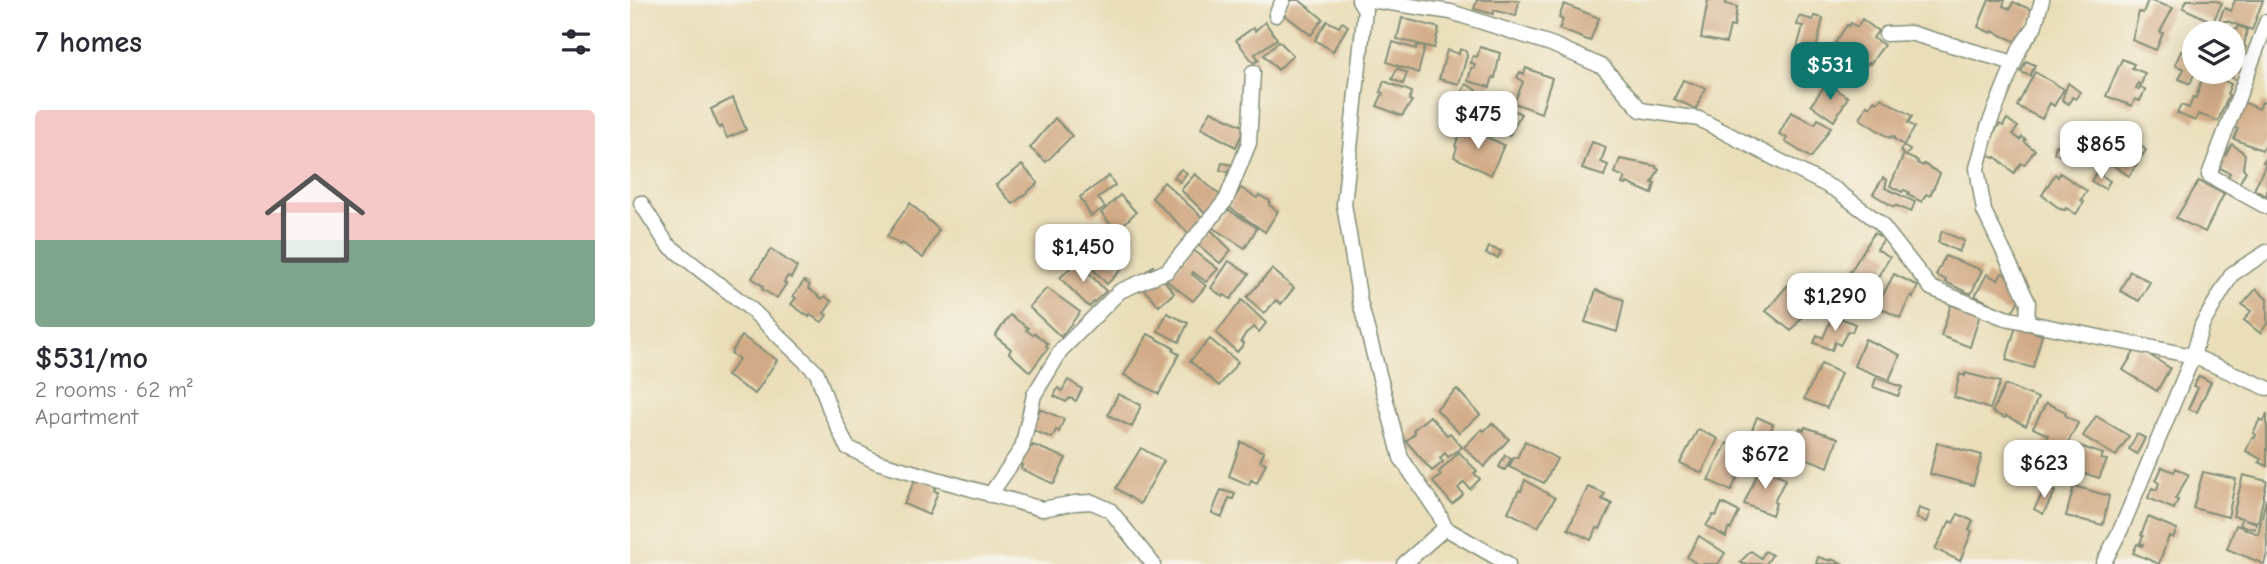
<!DOCTYPE html>
<html lang="en">
<head>
<meta charset="utf-8">
<style>
	:root { --surface:#fff; --page:#f2f2f3; --text:#2b2b33; --muted:#7c7c81; --accent:#0f766e }
	body { margin:0; font-family:"Comic Neue",sans-serif; background:var(--page); color:var(--text); height:100vh; display:flex; flex-direction:column; font-size:26px; white-space:nowrap }
	* { box-sizing:border-box; margin:0 }
	p { font-size:23px; color:var(--muted) }
	.icon { flex:none; width:38px; height:38px; fill:none; stroke:currentColor; stroke-width:2; stroke-linecap:round; stroke-linejoin:round }
	.map { position:relative; flex:1; overflow:hidden }
	.side { display:flex; flex-direction:column; background:var(--surface); width:630px }
	.side>* { flex:none }
	.tools { position:absolute; left:1552px; top:21px; display:grid; gap:14px }
	.tools a { display:grid; place-items:center; width:63px; height:63px; border-radius:50%; background:var(--surface); box-shadow:0 7px 28px #0002; font-size:35px }
	.price { position:absolute; translate:-50% -60px; padding:0 16px; border-radius:14px; background:#fff; color:#222; font-size:23px; line-height:46px; filter:drop-shadow(0 2px 4px #0008) }
	.price::after { content:''; position:absolute; left:50%; top:42px; width:21px; height:16px; margin-left:-10px; background:inherit; clip-path:polygon(0 0,100% 0,50% 100%) }
	.price.current { background:var(--accent); color:#fff }
	ul { padding:0; list-style:none }
	li { display:grid; align-content:center; gap:14px; height:371px; padding:0 35px }
	li span { display:grid; place-items:center; height:217px; border-radius:7px; color:#555 }
	li>.icon { margin-inline-start:auto }
	span .icon { width:126px; height:126px; fill:#fffc; stroke-width:1 }
	li b { font-size:30px }
	h2 { display:flex; justify-content:space-between; align-items:center; height:84px; padding:0 35px; font-size:30px }
	main { display:flex; flex:1; min-height:0 }
	.map>svg:first-child { display:block }
</style>
</head>
<body>
<main>
<section class="side">
<h2>7 homes<svg class="icon" aria-label="filters" viewBox="0 0 24 24"><path d="M4 7h16M4 17h16"/><circle cx="9" cy="7" r="2"/><circle cx="15" cy="17" r="2"/></svg></h2>
<ul>
<li><span style="background:linear-gradient(#f6c9c9 60%,#7fa58c 0)"><svg class="icon" aria-label="home" viewBox="0 0 24 24"><path d="M3 11l9-7 9 7M6 9v11h12V9"/></svg></span><div><b>$531/mo</b><p>2 rooms · 62 m²</p><p>Apartment</p></div></li>
</ul>
</section>
<div class="map">
<svg width="1637" height="564" viewBox="0 0 1637 564">
	<rect width="100%" height="100%" fill="#f7f3e8"/>
	<filter id="ink" filterUnits="userSpaceOnUse"><feTurbulence type="fractalNoise" baseFrequency=".0143" numOctaves="2"/><feDisplacementMap in="SourceGraphic" scale="14" xChannelSelector="R" yChannelSelector="G"/><feConvolveMatrix kernelMatrix="1 2 1 2 8 2 1 2 1" color-interpolation-filters="sRGB"/></filter>
	<filter id="wash" filterUnits="userSpaceOnUse"><feTurbulence type="fractalNoise" baseFrequency=".00686" numOctaves="4" result="noise"/><feDisplacementMap in="SourceGraphic" scale="28" xChannelSelector="R" yChannelSelector="G"/><feGaussianBlur stdDeviation="1.57" result="paint"/><feColorMatrix in="noise" values="0 0 0 0 0 0 0 0 0 0 0 0 0 0 0 0 0 1.4 0 .05"/><feComposite in="paint" operator="in"/></filter>
	<g filter="url(#wash)">
		<rect width="100%" height="100%" fill="#eadeba"/>
		<g id="blocks">
			<g fill="#d1ab87">
				<path d="M662,0h7l24,19 -12,16 -29,-22z"/>
				<path d="M847,0h39l3,1 -3,15 -22,-6 -1,4 -19,-5z"/>
				<path d="M1078,0h18v4l11,3 -3,20 -4,-1 -4,17 -25,-5z"/>
				<path d="M1359,0h16l-2,6 7,3 3,-7 22,9 -16,32 -27,-12 -1,2 -13,-6z"/>
				<path d="M1518,0l25,8 -13,24 3,1 -7,17 -24,-10 7,-28 4,1z"/>
				<path d="M1557,0h27l8,3 -9,19 -30,-14z"/>
				<path d="M1605,0h28l-11,30 -25,-9h-3l-1,7 -6,-2 7,-18 7,3z"/>
				<path d="M934,4l35,14 -9,23 -31,-12 4,-9 -4,-2z"/>
				<path d="M1169,16l14,4 1,-4 9,2 -7,32 -19,-2 6,-22 -6,-1z"/>
				<path d="M772,18l37,10 -5,20 -37,-9z"/>
				<path d="M1232,19l16,12 -5,7 11,7 -14,19 -1,-2 -2,3 -32,-22 12,-18 2,1 2,-3 6,4z"/>
				<path d="M697,21l12,6 3,-5 6,4 -15,25 -18,-11z"/>
				<path d="M635,22l12,17 -22,15 4,6 -5,3 -18,-23 17,-12 2,3z"/>
				<path d="M1595,25l11,5 2,-4 9,3 -3,17 2,1 -9,22 6,3 -4,9 -7,-3 2,-5 -1,-40h-12z"/>
				<path d="M649,41l14,14 -15,15 -14,-15z"/>
				<path d="M763,42l23,7 1,-4 8,2 -7,26 -31,-11z"/>
				<path d="M850,47l20,6 -5,25 -2,-1 -3,10 -22,-6 3,-13h3l1,-4 -4,-1 2,-7 4,1z"/>
				<path d="M830,49l6,2 1,5 -8,28 -20,-5 8,-29 12,4z"/>
				<path d="M1551,51l5,3 -2,3 10,5v10h6l-2,3 -4,-1 -4,10 -11,-5 5,-10 -9,-4z"/>
				<path d="M1492,59l12,5 -2,4 13,5 -4,12 -3,-2 -2,6 3,1 1,-3 5,3 -5,11 -5,-2 -3,7 -26,-10z"/>
				<path d="M1396,61l9,4 -5,11 -9,-4z"/>
				<path d="M767,68l10,5 -4,11 -11,-5z"/>
				<path d="M896,68l26,10 -11,35 -27,-10 9,-21 -6,-5 3,-5 4,2z"/>
				<path d="M1405,72l29,17 -10,17 -4,-3 -8,16 -25,-13z"/>
				<path d="M1574,72l27,12 -4,10 2,1 -11,26 -20,-7 -3,7 -18,-8 4,-8 8,3 4,-11 3,1z"/>
				<path d="M1053,80l23,8 -10,21 -22,-10z"/>
				<path d="M754,81l28,11 -3,8 3,1 -10,15 -25,-10 6,-13 -3,-1z"/>
				<path d="M1438,83l12,9 -4,7 -4,-2 -3,7 -7,-4z"/>
				<path d="M836,84l34,20 -9,17 -36,-17z"/>
				<path d="M1196,84l22,13 -14,24 -23,-16z"/>
				<path d="M103,98l13,32 -19,8 -5,-12 -3,2 -8,-19z"/>
				<path d="M1251,98l31,18 -4,7 7,4 -11,18 -10,-6 1,-2 -3,-1 -2,2 -30,-19 7,-14 3,2 4,-7 4,2z"/>
				<path d="M1613,102l16,7 3,-7 5,2v37l-5,9 -28,-11 4,-10 -5,-2z"/>
				<path d="M880,108l11,6 -12,22 -11,-6z"/>
				<path d="M581,111l34,16 -9,20 -35,-19z"/>
				<path d="M1161,112l24,12 3,-5 13,8 -20,31 -26,-16 2,-4 -8,-4z"/>
				<path d="M425,118l17,18 -26,26 -16,-14z"/>
				<path d="M1377,119l11,8 -5,7 7,6 2,-3 4,3 -2,2 11,8 -11,15 -3,-2 -7,10 -18,-16 -2,1 -10,-7 2,-9 14,-18 3,2z"/>
				<path d="M1481,127l8,5 2,-3 12,8 -2,2 15,11 -17,26 -32,-22 7,-11 -3,-2z"/>
				<path d="M837,128l37,17 -13,30 -37,-18 3,-10 -2,-1 4,-10 2,1z"/>
				<path d="M962,142l14,5 -5,15 7,3 -4,11 -22,-7z"/>
				<path d="M1602,144l13,10 -2,15 3,2 -8,15 -12,-6 4,-7 -16,-8 7,-13 5,3z"/>
				<path d="M1426,145l21,8 -4,8 -19,-8z"/>
				<path d="M1273,146l7,4 -4,6 12,5 -1,2 6,3 1,-2 16,10 -10,22 -4,-2 -4,8 -14,-7 1,-3 -5,-2 -2,2 -12,-6 14,-32 -4,-3z"/>
				<path d="M1452,146l8,4 -4,9 -8,-3z"/>
				<path d="M1637,155v41l-13,-6 12,-27 -3,-1z"/>
				<path d="M990,159l36,7v2l3,1 -7,14h3l-3,11 -25,-11 -1,2 -4,-1 3,-7 -10,-4z"/>
				<path d="M592,163l12,2 -2,8 -12,-3z"/>
				<path d="M392,165l16,18 -25,21 -17,-19z"/>
				<path d="M551,169l6,4 -7,9 -6,-5z"/>
				<path d="M1467,172l13,9 -5,8 -14,-8z"/>
				<path d="M1430,173l27,18 -6,9 3,2 -8,12 -10,-6 -1,2 -5,-1 -18,-14 13,-21 3,3z"/>
				<path d="M565,174l26,22 -15,18 -25,-24z"/>
				<path d="M479,176l6,9 -17,13 7,9 -14,9 -11,-19z"/>
				<path d="M1253,178l4,2 -2,8 30,14 -4,10 -16,-7 -1,2 -21,-13z"/>
				<path d="M1569,181l25,13 -19,38 -29,-14z"/>
				<path d="M534,182l40,37 -14,16 -38,-37z"/>
				<path d="M611,188l16,10 2,-3 11,6 -1,4 9,6 -13,21 -36,-25z"/>
				<path d="M490,195l16,17 -19,19 -16,-18z"/>
				<path d="M280,203l29,27 -16,28 -21,-15 -2,2 -13,-9z"/>
				<path d="M597,209l30,19 -12,20 -32,-20z"/>
				<path d="M580,229l21,21 -11,13 -23,-19z"/>
				<path d="M1312,231l22,10 -5,11 -21,-10z"/>
				<path d="M1244,233l10,6 -7,10 13,8 -19,31 -22,-14z"/>
				<path d="M454,242l9,12 -10,8 -6,-7 6,-4 -3,-4z"/>
				<path d="M859,247l12,4 -3,7 -12,-4z"/>
				<path d="M470,248l22,21 -15,15 -15,-16 2,-2 -6,-7z"/>
				<path d="M141,249l26,18 -6,11 -3,-2 -4,6 2,2 -9,14 -15,-9 1,-3 -11,-8z"/>
				<path d="M562,249l26,20 -12,13 -13,-10 -1,2 14,12 -13,15 -26,-20z"/>
				<path d="M1315,256l37,14 -11,24 -26,-12 1,-2 -10,-5z"/>
				<path d="M447,261l29,30 -17,16 -29,-29z"/>
				<path d="M599,261l20,13 -18,25 -7,-4 -1,2 -12,-9z"/>
				<path d="M523,266l21,27 -15,13 -24,-26z"/>
				<path d="M642,269l22,19 -13,16 -5,-4 -12,14 -17,-17z"/>
				<path d="M1500,271l20,11 -11,19 -19,-10z"/>
				<path d="M1372,273l16,9 5,11 -12,21 -36,-18 12,-22 11,6z"/>
				<path d="M1264,274l24,12 -5,11 -2,-2 -11,23 -23,-12z"/>
				<path d="M1171,280l10,7 -3,3 7,5 -13,15 3,3 -14,18 -25,-20 20,-24 7,-6 4,4z"/>
				<path d="M174,281l6,4 -2,3 14,11 3,-3 7,6 -8,11 3,2 -5,7 -12,-7 -1,2 -18,-13 5,-6 -3,-2z"/>
				<path d="M417,288l33,24 -19,25 -32,-30z"/>
				<path d="M1626,289l11,10v25l-7,9 -16,-13 7,-9 -9,-6z"/>
				<path d="M966,290l28,10 -7,32 -32,-10z"/>
				<path d="M612,300l24,23 -7,9 -5,-5 -8,6 -5,8 3,3 -7,8 -21,-19z"/>
				<path d="M1321,304l6,3 1,-3 23,7 -11,36 -29,-11z"/>
				<path d="M537,313l21,10 -9,19 -21,-11z"/>
				<path d="M380,315l18,13 -2,2 7,5 2,-2 13,11 -2,2 2,2 -18,24 -21,-19 2,-4 -16,-13z"/>
				<path d="M1203,315l22,9 -3,8 -4,-1 -8,14 -5,-3 -3,8 -18,-7 3,-8 6,3z"/>
				<path d="M1386,326l26,9 -9,33 -27,-8z"/>
				<path d="M518,334l26,14 -1,3 6,3 -20,40 -35,-19z"/>
				<path d="M112,336l35,24 -22,34 -28,-18 12,-17 -8,-6z"/>
				<path d="M580,339l28,23 -19,24 -29,-25z"/>
				<path d="M1235,339l35,16 -11,25 -35,-14z"/>
				<path d="M1507,347l33,21 -13,23 -34,-21z"/>
				<path d="M1191,364l20,9 -14,35 -23,-9z"/>
				<path d="M1335,373l35,9 -10,27 -36,-12 6,-23 5,2z"/>
				<path d="M1569,376l12,6 -14,30 -9,-3 10,-21 -5,-2z"/>
				<path d="M1246,378l26,9 -4,9 -25,-9z"/>
				<path d="M438,380l14,9 -6,12 -6,-3 -4,4 -12,-6 4,-8 4,3z"/>
				<path d="M1375,385l33,13 -12,28 -20,-10 -1,2 -13,-6z"/>
				<path d="M827,389l23,26 -21,18 -23,-24z"/>
				<path d="M488,394l23,11 -9,22 -24,-12z"/>
				<path d="M1416,403l20,9 -1,3 13,8 -16,32 -20,-10 6,-10 -15,-7z"/>
				<path d="M410,409l24,10 -5,13 -3,-2 -4,8 -20,-8z"/>
				<path d="M1637,413v53l-8,-4 2,-3 -15,-8 6,-14 3,1 1,-3 -3,-2 7,-14 4,2z"/>
				<path d="M800,416l17,19 3,-2 12,14 -14,10 -3,-4 -5,5 3,4 -11,9 -26,-30 9,-8 -2,-3z"/>
				<path d="M1466,416l33,20 -13,20 -33,-20z"/>
				<path d="M1127,417l16,7 -4,13 -17,-7z"/>
				<path d="M862,423l17,16 -25,28 -20,-20 18,-18 2,2z"/>
				<path d="M1175,427l33,11 -10,29 -33,-13 3,-9 -3,-1 5,-16 4,2z"/>
				<path d="M1068,429l20,10 -16,34 -22,-10z"/>
				<path d="M1507,434l8,4 -8,16 -8,-5z"/>
				<path d="M895,441l32,18 -13,24 -35,-16 5,-10 3,1z"/>
				<path d="M611,442l23,10 -4,9 6,2 -9,20 -6,-3 -2,5 -20,-9z"/>
				<path d="M1097,443l22,10 -18,38 -23,-11z"/>
				<path d="M1307,443l45,12 -9,30 -43,-11z"/>
				<path d="M403,445l33,13 -12,26 -33,-15 1,-4 -2,-1 8,-18 4,1z"/>
				<path d="M1447,445l26,9 -2,5 6,1 -8,18 -31,-10z"/>
				<path d="M511,448l23,13 -24,43 -24,-16z"/>
				<path d="M829,452l18,19 -3,2 6,6 -10,10 -6,-7 -6,6 5,6 -2,3 -9,7 -19,-22 8,-7 -2,-3z"/>
				<path d="M875,455l6,4 -6,11 -6,-3z"/>
				<path d="M1532,467l12,5 2,-4 13,7 -14,24 3,1 -4,9 -26,-11 4,-10 5,2 2,-7 -3,-2z"/>
				<path d="M1130,468l26,10 -12,24 2,1 -4,12 -28,-11z"/>
				<path d="M1573,472l33,7 -8,38 -35,-9z"/>
				<path d="M1613,475l24,6 -9,41 -13,-3 11,4 -1,6 -15,-4 2,-7 -9,-2z"/>
				<path d="M286,478l20,8 -2,5 4,1 -9,23 -25,-11z"/>
				<path d="M895,480l30,18 -17,29 -30,-15 11,-22 2,1z"/>
				<path d="M1444,486l35,10 -6,29 -37,-9z"/>
				<path d="M958,487l17,7 -3,5 10,5 -12,25 -3,-1 -6,12 -23,-11z"/>
				<path d="M1416,487l9,5 -12,22 -9,-5z"/>
				<path d="M591,490l14,4 -2,5 -4,-1 -7,19 -10,-4z"/>
				<path d="M1636,499l1,55 -3,10 -37,-15 9,-24 22,9z"/>
				<path d="M1092,503l17,9 -8,17 -3,-1 -2,9 -20,-11 7,-11 3,1z"/>
				<path d="M1289,508l11,4 -4,10 -10,-4z"/>
				<path d="M1328,514l15,7 -4,9 3,1 -12,30 -25,-12 15,-28 3,2z"/>
				<path d="M1518,517l29,12 -4,9 -4,-2 -10,28 -26,-11 4,-9 5,2 1,-2 -3,-1 3,-7 -2,-1z"/>
				<path d="M1069,536l26,17 -7,11h-21l-10,-7z"/>
				<path d="M1121,551l10,7 4,-7 7,4 -6,9h-23l-3,-2z"/>
				<path d="M1188,557l13,4v-2l13,5h-28z"/>
			</g>
		</g>
	</g>
	<g filter="url(#ink)">
		<use href="#blocks" fill-opacity="0" stroke="#848e77" stroke-width="2"/>
		<g fill="none" stroke-linecap="round" stroke-linejoin="round">
			<defs>
				<g id="street">
					<path d="M729,0l6,10 -21,194 16,98 41,156 38,56 6,14 63,36"/>
					<path d="M740,0l81,12 100,32 52,23 38,43 58,9 137,71 44,33 51,65 74,30 188,38 74,32"/>
					<path d="M646,15l7,-15"/>
					<path d="M1637,21l-58,154 58,32"/>
					<path d="M1256,34l24,-1 104,30 7,-17 13,-18 8,-28"/>
					<path d="M1384,63l-26,64 -11,41 7,43 44,91 -1,21"/>
					<path d="M11,203l26,41 85,66 65,63 13,37 17,37 30,15 165,47 33,-6 17,-1 18,8 43,54"/>
					<path d="M360,495l32,-47 12,-53 28,-46 58,-58 47,-20 59,-71 23,-57 4,-71"/>
					<path d="M774,564l41,-36"/>
					<path d="M1473,564l18,-35 72,-173 9,-31 30,-51 35,-22"/>
				</g>
			</defs>
			<use href="#street" stroke="#848e77" stroke-width="17"/>
			<use href="#street" stroke="#fff" stroke-width="14"/>
		</g>
	</g>
</svg>
<div class="tools">
<a><svg class="icon" aria-label="layers" viewBox="0 0 24 24"><path d="M12 4l9 5-9 5-9-5zM3 14l9 5 9-5"/></svg></a>
</div>
<b class="price current" style="left:1200px;top:102px">$531</b>
<b class="price" style="left:848px;top:151px">$475</b>
<b class="price" style="left:1471px;top:181px">$865</b>
<b class="price" style="left:453px;top:284px">$1,450</b>
<b class="price" style="left:1205px;top:333px">$1,290</b>
<b class="price" style="left:1135px;top:491px">$672</b>
<b class="price" style="left:1414px;top:500px">$623</b>
</div>
</main>
</body>
</html>
